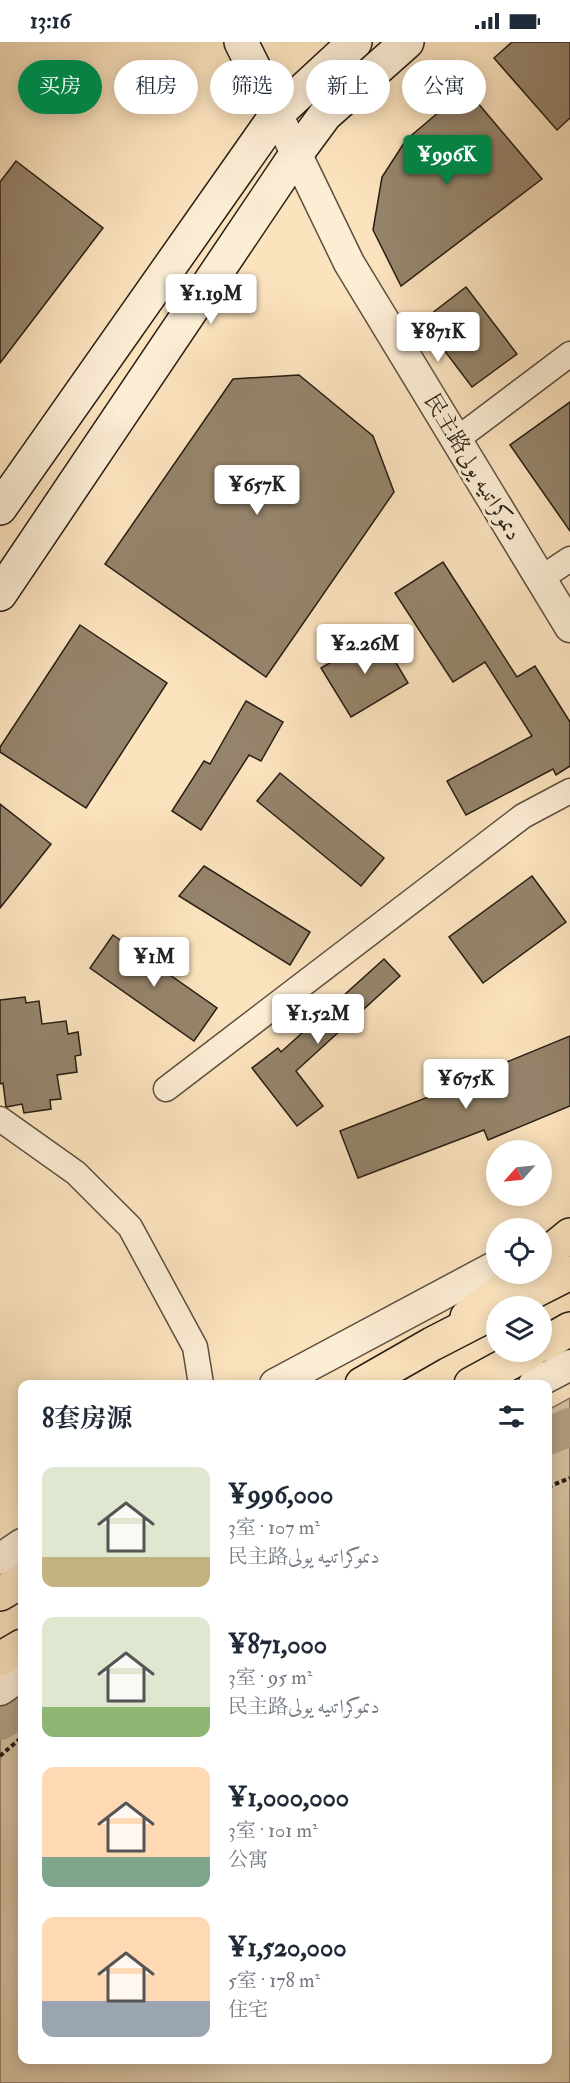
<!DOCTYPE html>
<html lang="zh">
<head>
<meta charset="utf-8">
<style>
	:root { --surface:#fff; --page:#f6f6f7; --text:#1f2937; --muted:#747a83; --accent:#0b8043 }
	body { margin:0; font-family:"IM FELL Double Pica",Amiri,"Noto Serif SC",serif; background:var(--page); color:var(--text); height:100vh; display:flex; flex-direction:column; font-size:22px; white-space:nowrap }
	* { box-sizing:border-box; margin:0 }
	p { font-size:20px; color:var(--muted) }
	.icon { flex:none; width:33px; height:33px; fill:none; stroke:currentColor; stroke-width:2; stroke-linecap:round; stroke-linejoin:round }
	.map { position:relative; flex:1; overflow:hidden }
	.details { position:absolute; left:18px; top:1338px; width:534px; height:684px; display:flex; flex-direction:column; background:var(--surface); border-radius:12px; box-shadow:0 3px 15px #0003 }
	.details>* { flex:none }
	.banner { position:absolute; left:18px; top:18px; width:534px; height:54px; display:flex; gap:12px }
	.needle { width:39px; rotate:243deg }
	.buttons { position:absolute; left:486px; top:1098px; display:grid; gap:12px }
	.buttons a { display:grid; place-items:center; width:66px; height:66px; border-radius:50%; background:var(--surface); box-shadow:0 3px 15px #0003; font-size:30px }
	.price { position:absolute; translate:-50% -51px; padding:0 14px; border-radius:6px; background:#fff; color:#222; font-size:20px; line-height:39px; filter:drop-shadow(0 2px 3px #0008) }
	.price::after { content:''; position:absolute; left:50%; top:36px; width:18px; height:14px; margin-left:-9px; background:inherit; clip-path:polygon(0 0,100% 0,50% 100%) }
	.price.current { background:var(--accent); color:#fff }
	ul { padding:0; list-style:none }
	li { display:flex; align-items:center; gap:18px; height:150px; padding:0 24px }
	li span { display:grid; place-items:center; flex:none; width:168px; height:120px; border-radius:12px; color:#555 }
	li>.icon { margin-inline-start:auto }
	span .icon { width:72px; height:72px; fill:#fffc; stroke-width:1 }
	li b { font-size:26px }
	h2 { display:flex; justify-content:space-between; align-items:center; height:72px; padding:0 24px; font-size:26px }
	.pill { padding:0 21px; border-radius:27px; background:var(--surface); box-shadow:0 3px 15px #0003; font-size:21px; line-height:54px }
	.pill.current { background:var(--accent); color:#fff }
	.status { display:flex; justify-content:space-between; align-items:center; height:42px; padding:0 30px; background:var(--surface); direction:ltr }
	.status svg { height:16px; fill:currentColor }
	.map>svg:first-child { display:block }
</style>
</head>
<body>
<div class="status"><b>13:16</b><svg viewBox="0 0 49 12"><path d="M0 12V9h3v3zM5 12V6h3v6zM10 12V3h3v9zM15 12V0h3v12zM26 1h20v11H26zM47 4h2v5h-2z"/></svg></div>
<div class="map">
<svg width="570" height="2041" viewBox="0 0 570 2041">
	<rect width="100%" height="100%" fill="#fbe3be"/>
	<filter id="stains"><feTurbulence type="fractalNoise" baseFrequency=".00333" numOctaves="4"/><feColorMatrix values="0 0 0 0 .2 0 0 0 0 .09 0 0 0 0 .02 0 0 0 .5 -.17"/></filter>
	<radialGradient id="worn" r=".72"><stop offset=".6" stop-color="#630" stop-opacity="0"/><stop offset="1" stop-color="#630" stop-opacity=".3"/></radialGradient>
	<path fill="#d7c2a1" stroke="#7f705a" stroke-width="1.5" d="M570,1356v685h-570v-364l22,-13v354h526v-650z"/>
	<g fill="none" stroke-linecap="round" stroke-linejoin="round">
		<g stroke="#b3a084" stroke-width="38">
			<path d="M548,1394l22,-9"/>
			<path d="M0,1679l22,-13"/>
		</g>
	</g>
	<g fill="#95846c" stroke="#271e13" stroke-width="1.5">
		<path d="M512,0h58v76l-13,12 -63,-72z"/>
		<path d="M466,47l76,90 -141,107 -28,-56 9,-53 24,-37z"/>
		<path d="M16,119l87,67 -103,135v-181z"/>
		<path d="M466,245l51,67 -45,33 -50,-66z"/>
		<path d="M299,333l74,61 21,56 -128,185 -161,-113 128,-185z"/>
		<path d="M570,360v129l-60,-86z"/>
		<path d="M443,520l74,115 18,-11 35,56v44l-14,9 -3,-6 -87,46 -19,-34 85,-45 -47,-74 -32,20 -58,-89z"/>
		<path d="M80,583l87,58 -81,125 -86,-56v-5z"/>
		<path d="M379,592l29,49 -57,34 -30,-49z"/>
		<path d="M246,659l37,21 -22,39 -12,-6 -48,75 -29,-19 32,-50 6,3z"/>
		<path d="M280,731l104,85 -23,28 -104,-85z"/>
		<path d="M0,762l51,40 -51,64z"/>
		<path d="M204,824l106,66 -20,33 -111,-69z"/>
		<path d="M532,834l34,46 -83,61 -34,-46z"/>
		<path d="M113,893l104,73 -23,33 -104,-73z"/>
		<path d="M384,917l16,17 -104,95 27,35 -26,20 -45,-58 26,-20 3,4z"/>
		<path d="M25,955l1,6 13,-2 3,23 24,-3 2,13 10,-2 3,23 -6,1 2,16 -20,3 4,24 -11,1 1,9 -27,4 -2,-9 -16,3 -3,-24 -3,1v-84z"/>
		<path d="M570,994v70l-82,34 -4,-10 -126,48 -18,-47 125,-48 -2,-3z"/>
	</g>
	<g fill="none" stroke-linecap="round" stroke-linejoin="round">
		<defs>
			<g id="minor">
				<path d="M456,398l114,-86"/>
				<path d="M540,537l30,-20"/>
				<path d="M166,1047l357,-273 47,-25"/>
				<path d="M0,1077l76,54 54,54 65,120 6,37"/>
			</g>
			<g id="tertiary">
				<path d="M277,72l72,149 221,364"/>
				<path d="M275,1342l221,-118"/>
				<path d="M534,1342l36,-19"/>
				<path d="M0,1517l22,-15"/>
				<path d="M0,1648l22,-15"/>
			</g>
			<g id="secondary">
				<path d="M241,0l36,72"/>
				<path d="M0,466l277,-394 78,-72"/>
				<path d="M0,552l297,-441 28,-38 82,-73"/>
			</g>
			<g id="trunk">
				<path d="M542,1216l28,-23"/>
				<path d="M505,1264l65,-33"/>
				<path d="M467,1275l55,-43"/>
				<path d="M542,1303l28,-16"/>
				<path d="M362,1342l70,-40 64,-33"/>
				<path d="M471,1342l59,-32"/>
				<path d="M0,1552l22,-13"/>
				<path d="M0,1617l22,-13"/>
			</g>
		</defs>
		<use href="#minor" stroke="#5c4f3e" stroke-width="27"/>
		<use href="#tertiary" stroke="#5c4f3e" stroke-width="33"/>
		<use href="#secondary" stroke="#271e13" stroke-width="36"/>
		<use href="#trunk" stroke="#271e13" stroke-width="36"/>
		<g stroke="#271e13" stroke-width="4" stroke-dasharray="4.5 3" stroke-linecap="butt">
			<path d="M548,1445l22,-9"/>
			<path d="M0,1714l22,-19"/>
		</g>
		<use href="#minor" stroke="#fcedd5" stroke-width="24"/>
		<use href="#tertiary" stroke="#fcedd5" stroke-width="30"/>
		<use href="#secondary" stroke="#fcedd5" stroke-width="33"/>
		<use href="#trunk" stroke="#fbe3be" stroke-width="33"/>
	</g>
	<g text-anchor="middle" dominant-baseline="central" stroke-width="6" stroke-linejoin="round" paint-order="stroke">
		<g font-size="22" fill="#271e13" stroke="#fcedd5">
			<text transform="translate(473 425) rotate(59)">民主路دىموكراتىيە يولى</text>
		</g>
	</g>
	<rect width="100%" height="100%" filter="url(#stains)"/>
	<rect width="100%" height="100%" fill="url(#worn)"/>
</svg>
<div class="buttons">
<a><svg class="needle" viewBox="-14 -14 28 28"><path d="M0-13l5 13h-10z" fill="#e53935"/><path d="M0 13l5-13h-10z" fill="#747a83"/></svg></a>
<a><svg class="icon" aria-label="locate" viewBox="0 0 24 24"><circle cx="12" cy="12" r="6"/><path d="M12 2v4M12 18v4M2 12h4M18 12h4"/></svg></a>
<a><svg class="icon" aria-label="layers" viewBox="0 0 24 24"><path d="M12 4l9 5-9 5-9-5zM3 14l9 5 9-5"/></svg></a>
</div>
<b class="price current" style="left:447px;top:144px">¥996K</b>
<b class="price" style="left:211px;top:283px">¥1.19M</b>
<b class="price" style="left:438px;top:321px">¥871K</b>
<b class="price" style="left:257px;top:474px">¥657K</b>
<b class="price" style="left:365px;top:633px">¥2.26M</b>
<b class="price" style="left:154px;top:946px">¥1M</b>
<b class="price" style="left:318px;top:1003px">¥1.52M</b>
<b class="price" style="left:466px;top:1068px">¥675K</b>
<div class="banner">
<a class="pill current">买房</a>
<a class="pill">租房</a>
<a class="pill">筛选</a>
<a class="pill">新上</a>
<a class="pill">公寓</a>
</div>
<section class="details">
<h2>8套房源<svg class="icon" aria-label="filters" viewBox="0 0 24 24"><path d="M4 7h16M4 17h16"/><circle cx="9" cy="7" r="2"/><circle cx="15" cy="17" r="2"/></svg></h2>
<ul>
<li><span style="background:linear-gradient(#dfe7d0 75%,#c2b280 0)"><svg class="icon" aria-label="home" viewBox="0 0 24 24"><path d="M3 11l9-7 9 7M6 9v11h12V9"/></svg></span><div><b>¥996,000</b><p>3室 · 107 m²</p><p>民主路دىموكراتىيە يولى</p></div></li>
<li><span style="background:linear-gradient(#dfe7d0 75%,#8fb573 0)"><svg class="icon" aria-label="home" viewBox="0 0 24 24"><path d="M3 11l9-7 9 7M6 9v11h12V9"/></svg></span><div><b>¥871,000</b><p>3室 · 95 m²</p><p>民主路دىموكراتىيە يولى</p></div></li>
<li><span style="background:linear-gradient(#ffd9b3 75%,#7fa58c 0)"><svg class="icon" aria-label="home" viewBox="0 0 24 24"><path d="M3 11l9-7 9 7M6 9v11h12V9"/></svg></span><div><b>¥1,000,000</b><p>3室 · 101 m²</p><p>公寓</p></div></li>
<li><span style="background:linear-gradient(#ffd9b3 70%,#9aa5b1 0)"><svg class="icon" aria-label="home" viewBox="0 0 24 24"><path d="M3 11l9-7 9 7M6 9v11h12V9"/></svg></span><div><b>¥1,520,000</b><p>5室 · 178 m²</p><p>住宅</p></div></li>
</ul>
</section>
</div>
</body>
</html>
